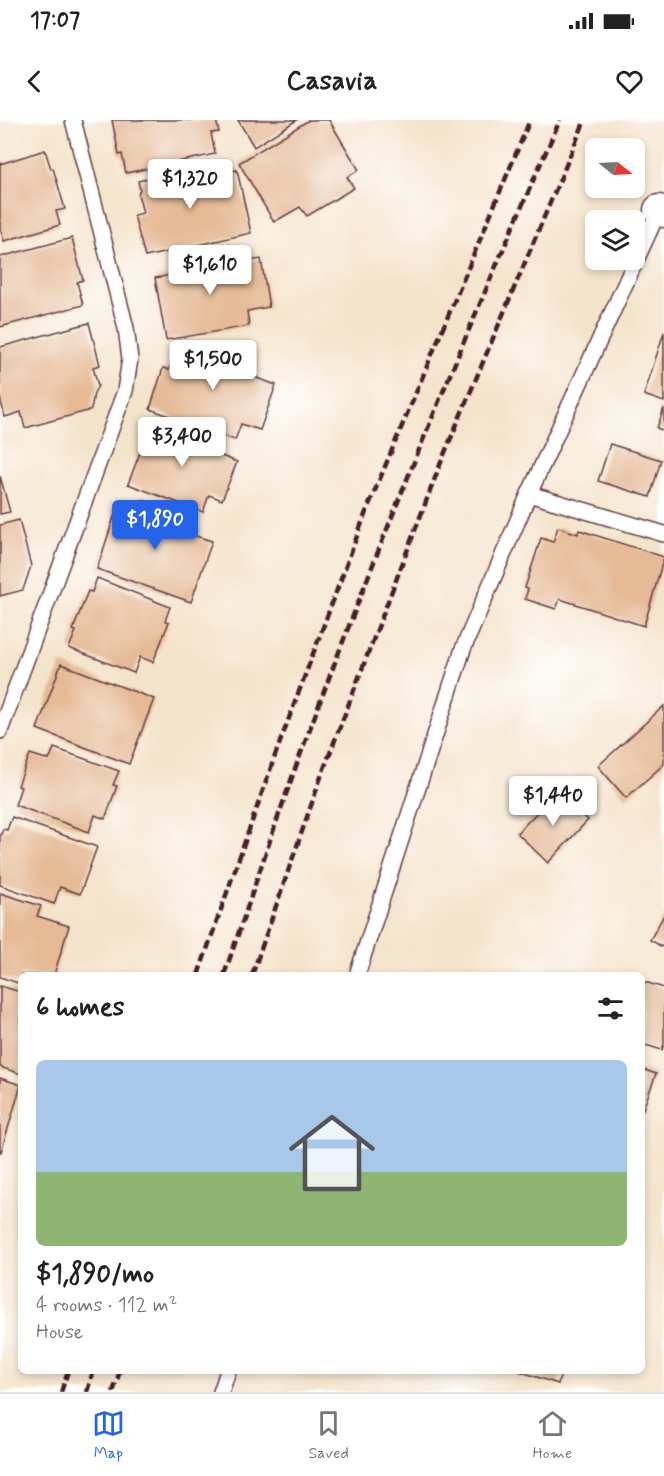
<!DOCTYPE html>
<html lang="en">
<head>
<meta charset="utf-8">
<style>
	:root { --surface:#fff; --page:#f6f6f6; --text:#222; --muted:#767676; --line:#e0e0e0; --accent:#2563eb }
	body { margin:0; font-family:Mynerve,sans-serif; background:var(--page); color:var(--text); height:100vh; display:flex; flex-direction:column; font-size:22px; white-space:nowrap }
	* { box-sizing:border-box; margin:0 }
	p { font-size:20px; color:var(--muted) }
	.icon { flex:none; width:33px; height:33px; fill:none; stroke:currentColor; stroke-width:2; stroke-linecap:round; stroke-linejoin:round }
	.map { position:relative; flex:1; overflow:hidden }
	.sheet { position:absolute; left:18px; top:852px; width:627px; height:402px; display:flex; flex-direction:column; background:var(--surface); border-radius:9px; box-shadow:0 3px 9px #0003 }
	.sheet>* { flex:none }
	.needle { width:39px; rotate:108deg }
	.buttons { position:absolute; left:585px; top:18px; display:grid; gap:12px }
	.buttons a { display:grid; place-items:center; width:60px; height:60px; border-radius:9px; background:var(--surface); box-shadow:0 3px 9px #0003; font-size:30px }
	.price { position:absolute; translate:-50% -51px; padding:0 14px; border-radius:6px; background:#fff; color:#222; font-size:20px; line-height:39px; filter:drop-shadow(0 2px 3px #0008) }
	.price::after { content:''; position:absolute; left:50%; top:36px; width:18px; height:14px; margin-left:-9px; background:inherit; clip-path:polygon(0 0,100% 0,50% 100%) }
	.price.selected { background:var(--accent); color:#fff }
	ul { padding:0; list-style:none }
	li { display:grid; align-content:center; gap:12px; height:318px; padding:0 18px }
	li+li { border-top:2px solid var(--line) }
	li span { display:grid; place-items:center; height:186px; border-radius:9px; color:#555 }
	li>.icon { margin-inline-start:auto }
	span .icon { width:108px; height:108px; fill:#fffc; stroke-width:1 }
	li b { font-size:26px }
	h2 { display:flex; justify-content:space-between; align-items:center; height:72px; padding:0 18px; font-size:26px }
	.status { display:flex; justify-content:space-between; align-items:center; height:42px; padding:0 30px; background:var(--surface); direction:ltr }
	.status svg { height:16px; fill:currentColor }
	header { display:flex; justify-content:space-between; align-items:center; height:78px; padding:0 18px; background:var(--surface); font-size:27px; font-weight:700 }
	.tabs { display:flex; justify-content:space-around; align-items:center; height:84px; border-top:2px solid var(--line); background:var(--surface); font-size:16px; color:var(--muted) }
	.tabs a { display:grid; justify-items:center; gap:3px }
	.tabs .selected { color:var(--accent) }
	.map>svg:first-child { display:block }
</style>
</head>
<body>
<div class="status"><b>17:07</b><svg viewBox="0 0 49 12"><path d="M0 12V9h3v3zM5 12V6h3v6zM10 12V3h3v9zM15 12V0h3v12zM26 1h20v11H26zM47 4h2v5h-2z"/></svg></div>
<header><svg class="icon" aria-label="back" viewBox="0 0 24 24"><path d="M15 5l-7 7 7 7"/></svg>Casavia<svg class="icon" aria-label="heart" viewBox="0 0 24 24"><path d="M12 20l-8-8c-3-5 5-10 8-4 3-6 11-1 8 4z"/></svg></header>
<div class="map">
<svg width="664" height="1272" viewBox="0 0 664 1272">
	<rect width="100%" height="100%" fill="#fff"/>
	<filter id="ink" filterUnits="userSpaceOnUse"><feTurbulence type="fractalNoise" baseFrequency=".0167" numOctaves="2"/><feDisplacementMap in="SourceGraphic" scale="12" xChannelSelector="R" yChannelSelector="G"/><feConvolveMatrix kernelMatrix="1 2 1 2 8 2 1 2 1" color-interpolation-filters="sRGB"/></filter>
	<filter id="wash" filterUnits="userSpaceOnUse"><feTurbulence type="fractalNoise" baseFrequency=".008" numOctaves="4" result="noise"/><feDisplacementMap in="SourceGraphic" scale="24" xChannelSelector="R" yChannelSelector="G"/><feGaussianBlur stdDeviation="1.35" result="paint"/><feColorMatrix in="noise" values="0 0 0 0 0 0 0 0 0 0 0 0 0 0 0 0 0 1.4 0 .05"/><feComposite in="paint" operator="in"/></filter>
	<g filter="url(#wash)">
		<rect width="100%" height="100%" fill="#f5e4cc"/>
		<g id="blocks">
			<g fill="#e5ba95">
				<path d="M112,0h104l3,12 -8,1 4,21 -89,19 -4,-19 -3,1z"/>
				<path d="M238,0h59l-43,27z"/>
				<path d="M309,0h20l30,50 -12,7 7,11 -47,28 -7,-9 -26,15 -35,-59z"/>
				<path d="M45,30l6,19 2,-1 12,41 -9,2 4,14 -56,16 -4,-13v-64z"/>
				<path d="M206,45l3,11 28,-6 14,63 -106,24 -11,-42 9,-2 -5,-19 2,-4 -2,-9z"/>
				<path d="M72,118l11,42 -6,2 6,23 -83,22v-70z"/>
				<path d="M215,134l2,12 44,-7 8,48 -22,4 2,15 -83,14 -11,-62 16,-3 -2,-13z"/>
				<path d="M89,203l11,42 -7,2 5,19 -4,7 -3,17 -66,18 -4,-16 -16,5 -5,-19v-51z"/>
				<path d="M664,212v70l-20,-7z"/>
				<path d="M207,223l45,16 -6,15 30,11 -16,45 -19,-6 -6,16 -85,-31 13,-41 6,2 8,-23z"/>
				<path d="M664,288v23l-7,-3z"/>
				<path d="M163,305l59,22 -3,8 18,7 -15,38 -13,-5 -6,17 -75,-28 21,-55 11,4z"/>
				<path d="M610,324l51,16 -11,37 -52,-16z"/>
				<path d="M0,356l10,36 -10,2z"/>
				<path d="M143,380l45,18 -5,14 29,9 -21,61 -94,-33 20,-61 20,7z"/>
				<path d="M19,400l12,46 -8,24 -23,6v-71z"/>
				<path d="M558,407l20,7 1,-4 85,27 -20,69 -84,-27 -4,10 -31,-10 3,-10 -3,-1 16,-50 12,4z"/>
				<path d="M97,458l73,29 -5,14 4,1 -16,40 -13,-5 -6,16 -65,-25 7,-17 -3,-1 15,-39 4,1z"/>
				<path d="M61,544l93,35 -25,65 -92,-35z"/>
				<path d="M664,586v58l-38,34 -28,-32z"/>
				<path d="M54,628l65,23 -6,14 4,1 -12,33 -10,-4 -6,17 -74,-27 6,-18 -3,-1 12,-32 19,6z"/>
				<path d="M558,671l30,29 -40,43 -31,-30z"/>
				<path d="M12,697l85,30 -17,47 -20,-7 -6,17 -54,-19v-48l3,-8 4,1z"/>
				<path d="M0,773l41,13 -4,10 32,10 -15,49h-33v9l-21,-7z"/>
				<path d="M664,795v33l-14,-8z"/>
				<path d="M642,861l22,7v56l-2,6 -20,-6z"/>
				<path d="M0,866l21,6v82l-21,-7z"/>
				<path d="M642,949l14,5 -14,38z"/>
				<path d="M0,958l21,7 -20,67h-1z"/>
				<path d="M519,1251h43l-4,13z"/>
			</g>
		</g>
	</g>
	<g filter="url(#ink)">
		<use href="#blocks" fill-opacity="0" stroke="#643d43" stroke-width="1.5"/>
		<g fill="none" stroke-linecap="round" stroke-linejoin="round">
			<defs>
				<g id="lane">
					<path d="M529,374l135,40"/>
					<path d="M0,611l125,-340 5,-32 -4,-31 -53,-208"/>
					<path d="M357,855l106,-326 66,-155 130,-284"/>
					<path d="M221,1272l7,-21"/>
				</g>
				<path id="street" d="M659,90l5,2"/>
			</defs>
			<use href="#lane" stroke="#643d43" stroke-width="18"/>
			<use href="#street" stroke="#643d43" stroke-width="33"/>
			<use href="#lane" stroke="#fff" stroke-width="15"/>
			<use href="#street" stroke="#fff" stroke-width="30"/>
			<g stroke="#4a1f2b" stroke-width="4.5" stroke-dasharray="9 4.5" stroke-linecap="butt">
				<path d="M198,855l78,-222 90,-241 164,-392"/>
				<path d="M224,855c25,-71 48,-143 74,-214 80,-217 168,-430 262,-641"/>
				<path d="M252,855l70,-201 121,-317 142,-337"/>
				<path d="M61,1272l7,-21"/>
				<path d="M87,1272l6,-21"/>
				<path d="M113,1272l7,-21"/>
			</g>
		</g>
	</g>
</svg>
<div class="buttons">
<a><svg class="needle" viewBox="-14 -14 28 28"><path d="M0-13l5 13h-10z" fill="#e53935"/><path d="M0 13l5-13h-10z" fill="#767676"/></svg></a>
<a><svg class="icon" aria-label="layers" viewBox="0 0 24 24"><path d="M12 4l9 5-9 5-9-5zM3 14l9 5 9-5"/></svg></a>
</div>
<b class="price" style="left:190px;top:90px">$1,320</b>
<b class="price" style="left:210px;top:176px">$1,610</b>
<b class="price" style="left:213px;top:271px">$1,500</b>
<b class="price" style="left:182px;top:348px">$3,400</b>
<b class="price selected" style="left:155px;top:431px">$1,890</b>
<b class="price" style="left:553px;top:707px">$1,440</b>
<section class="sheet">
<h2>6 homes<svg class="icon" aria-label="filters" viewBox="0 0 24 24"><path d="M4 7h16M4 17h16"/><circle cx="9" cy="7" r="2"/><circle cx="15" cy="17" r="2"/></svg></h2>
<ul>
<li><span style="background:linear-gradient(#a9c7e8 60%,#8fb573 0)"><svg class="icon" aria-label="home" viewBox="0 0 24 24"><path d="M3 11l9-7 9 7M6 9v11h12V9"/></svg></span><div><b>$1,890/mo</b><p>4 rooms · 112 m²</p><p>House</p></div></li>
</ul>
</section>
</div>
<nav class="tabs">
<a class="selected"><svg class="icon" aria-label="map" viewBox="0 0 24 24"><path d="M3 6l6-2 6 2 6-2v14l-6 2-6-2-6 2zM9 4v14M15 6v14"/></svg>Map</a>
<a><svg class="icon" aria-label="saved" viewBox="0 0 24 24"><path d="M7 4h10v16l-5-4-5 4z"/></svg>Saved</a>
<a><svg class="icon" aria-label="home" viewBox="0 0 24 24"><path d="M3 11l9-7 9 7M6 9v11h12V9"/></svg>Home</a>
</nav>
</body>
</html>
